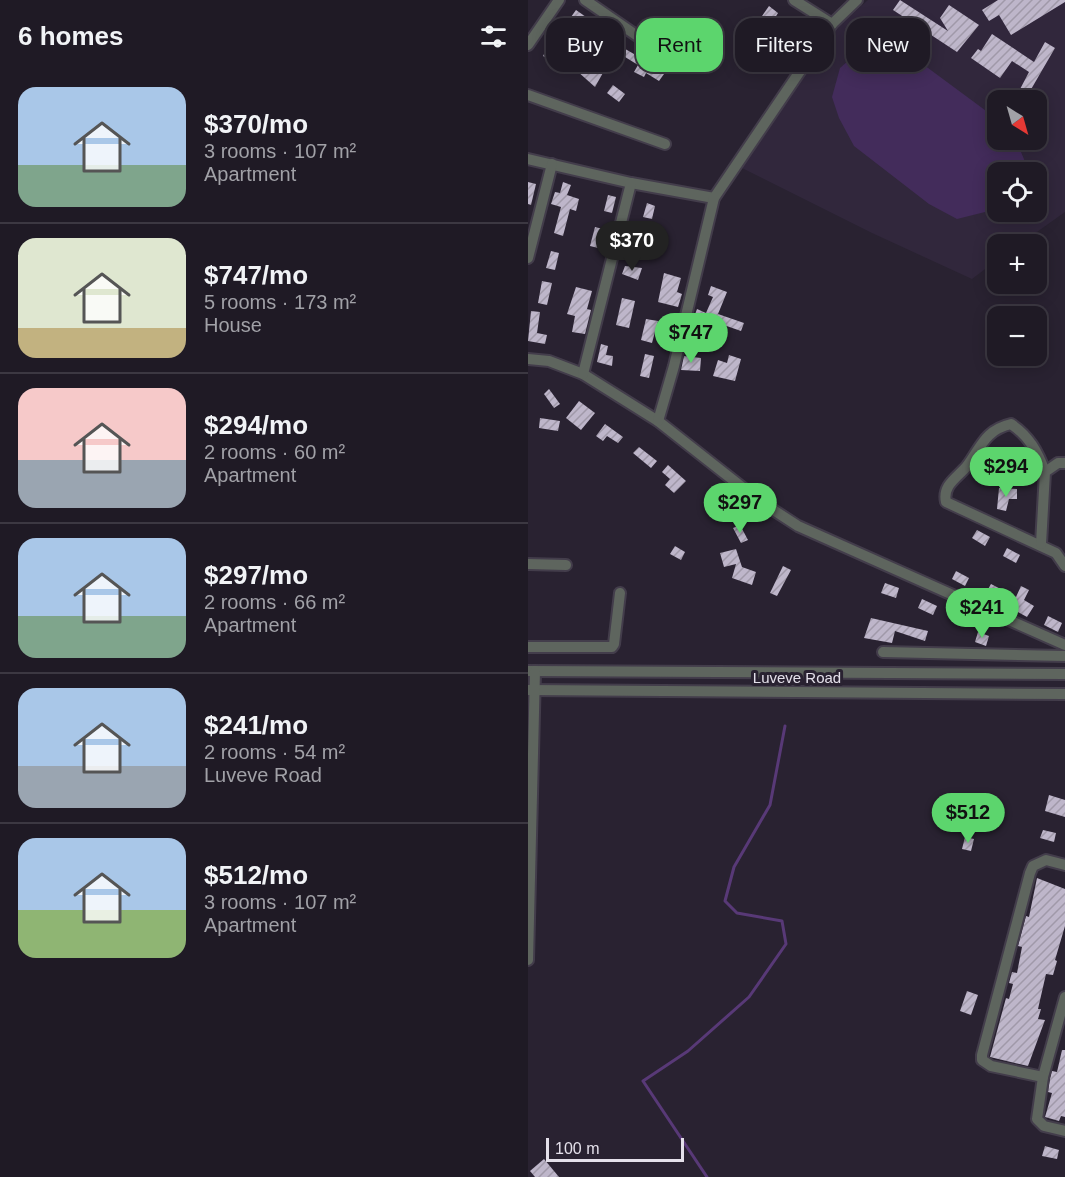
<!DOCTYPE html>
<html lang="en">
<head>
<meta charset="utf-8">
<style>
	:root { --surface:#1f1a25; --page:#2c2732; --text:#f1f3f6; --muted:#a1a1a7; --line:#3c3842; --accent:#5cd56d }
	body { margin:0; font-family:Arial,sans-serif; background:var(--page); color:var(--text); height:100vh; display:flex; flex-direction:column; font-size:22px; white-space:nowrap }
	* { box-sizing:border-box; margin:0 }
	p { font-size:20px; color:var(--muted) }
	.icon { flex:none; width:33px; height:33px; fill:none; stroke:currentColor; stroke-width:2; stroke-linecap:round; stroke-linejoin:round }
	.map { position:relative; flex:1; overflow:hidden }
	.drawer { display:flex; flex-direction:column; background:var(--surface); width:528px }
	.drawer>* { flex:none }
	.hud { position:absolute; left:18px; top:18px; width:429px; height:54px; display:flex; gap:12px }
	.needle { width:39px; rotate:143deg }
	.controls { position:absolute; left:459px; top:90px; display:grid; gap:12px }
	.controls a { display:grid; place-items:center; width:60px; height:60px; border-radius:12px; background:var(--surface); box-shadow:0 3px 15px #0003,0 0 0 2px var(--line); font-size:30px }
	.scale { position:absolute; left:18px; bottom:15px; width:138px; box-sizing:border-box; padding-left:6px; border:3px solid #e4e0ea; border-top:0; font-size:16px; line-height:21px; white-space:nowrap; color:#e4e0ea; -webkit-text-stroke:4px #292231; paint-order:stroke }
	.price { position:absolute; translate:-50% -51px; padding:0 14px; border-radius:21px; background:var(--accent); color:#111; font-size:20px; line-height:39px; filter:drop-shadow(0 2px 3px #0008) }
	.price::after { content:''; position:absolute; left:50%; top:36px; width:18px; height:14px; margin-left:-9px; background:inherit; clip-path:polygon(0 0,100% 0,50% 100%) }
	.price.current { background:#222; color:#fff }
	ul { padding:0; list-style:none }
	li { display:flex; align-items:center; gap:18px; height:150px; padding:0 18px }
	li+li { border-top:2px solid var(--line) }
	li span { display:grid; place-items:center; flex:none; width:168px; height:120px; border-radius:18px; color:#555 }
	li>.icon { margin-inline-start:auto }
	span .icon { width:72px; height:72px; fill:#fffc; stroke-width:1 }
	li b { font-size:26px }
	h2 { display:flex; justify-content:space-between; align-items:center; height:72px; padding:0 18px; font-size:26px }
	.pill { padding:0 21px; border-radius:18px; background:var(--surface); box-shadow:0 3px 15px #0003,0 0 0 2px var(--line); font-size:21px; line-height:54px }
	.pill.current { background:var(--accent); color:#111 }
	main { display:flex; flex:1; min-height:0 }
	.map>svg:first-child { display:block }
</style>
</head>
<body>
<main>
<section class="drawer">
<h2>6 homes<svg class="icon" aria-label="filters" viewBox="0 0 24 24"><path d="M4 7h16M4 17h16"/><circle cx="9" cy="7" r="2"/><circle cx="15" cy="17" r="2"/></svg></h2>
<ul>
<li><span style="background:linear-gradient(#a9c7e8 65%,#7fa58c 0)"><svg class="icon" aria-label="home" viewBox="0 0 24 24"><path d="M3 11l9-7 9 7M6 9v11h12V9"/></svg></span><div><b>$370/mo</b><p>3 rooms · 107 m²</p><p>Apartment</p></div></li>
<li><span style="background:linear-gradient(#dfe7d0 75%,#c2b280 0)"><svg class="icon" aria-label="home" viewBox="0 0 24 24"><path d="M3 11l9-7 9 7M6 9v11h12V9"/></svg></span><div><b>$747/mo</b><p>5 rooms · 173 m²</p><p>House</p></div></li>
<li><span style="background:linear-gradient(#f6c9c9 60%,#9aa5b1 0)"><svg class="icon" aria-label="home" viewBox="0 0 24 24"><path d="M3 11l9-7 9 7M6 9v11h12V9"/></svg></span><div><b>$294/mo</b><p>2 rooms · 60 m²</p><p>Apartment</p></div></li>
<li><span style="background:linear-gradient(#a9c7e8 65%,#7fa58c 0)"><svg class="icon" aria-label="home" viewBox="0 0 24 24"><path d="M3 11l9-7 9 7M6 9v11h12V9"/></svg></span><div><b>$297/mo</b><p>2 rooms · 66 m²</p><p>Apartment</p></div></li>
<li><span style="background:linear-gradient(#a9c7e8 65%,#9aa5b1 0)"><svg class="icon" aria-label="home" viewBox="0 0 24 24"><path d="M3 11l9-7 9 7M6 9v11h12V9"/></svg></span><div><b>$241/mo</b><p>2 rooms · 54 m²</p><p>Luveve Road</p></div></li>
<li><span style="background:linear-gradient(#a9c7e8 60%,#8fb573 0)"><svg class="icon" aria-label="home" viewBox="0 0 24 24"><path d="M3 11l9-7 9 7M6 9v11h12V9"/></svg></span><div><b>$512/mo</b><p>3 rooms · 107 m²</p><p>Apartment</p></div></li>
</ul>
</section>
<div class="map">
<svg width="537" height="1177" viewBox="0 0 537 1177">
	<defs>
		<pattern id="building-hatch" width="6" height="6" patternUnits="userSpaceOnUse" patternTransform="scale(1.5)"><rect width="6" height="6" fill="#beb6ca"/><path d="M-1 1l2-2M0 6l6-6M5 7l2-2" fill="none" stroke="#a099a9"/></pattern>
	</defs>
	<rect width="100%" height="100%" fill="#292231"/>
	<path fill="#31273c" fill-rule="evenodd" d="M340,0h197v212l-45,32h-22l-1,16 -25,19 -100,-46 -132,-66 99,-141zM470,100h38v40h-38zM470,172h38v40h-38z"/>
	<path fill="#432c5b" d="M362,46l34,19 73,54 1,21h18l10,24 -1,8h-27l-1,37 -40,10 -28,-15 -75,-58 -15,-28 -7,-21 8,-29 17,-15z"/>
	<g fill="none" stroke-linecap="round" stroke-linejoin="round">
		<path stroke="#583977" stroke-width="3" d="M179,1177l-64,-96 45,-30 61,-54 37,-53 -4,-23 -45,-8 -12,-12 9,-34 36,-62 15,-79"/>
	</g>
	<g fill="url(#building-hatch)">
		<path d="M372,0l48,31 -8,-13 9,-13 30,20 -22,27 -64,-42z"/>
		<path d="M470,0h67v2l-54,33 -12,-20 -10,6 -7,-11z"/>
		<path d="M241,6l9,7 -5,8 21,16 -6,7 -20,-16 -4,5 -9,-7z"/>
		<path d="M48,10l46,32 -2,4 21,12 3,-4 25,13 -10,14 -13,-8 -2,4 -10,-5 4,-7 -21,-13 -4,6 -10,-6 1,-2 -13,-10 4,-6 -24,-17z"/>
		<path d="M464,34l42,28 11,-20 10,6 -29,50 -8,-5 11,-21 -17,-11 -12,17 -29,-20 7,-9 3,2z"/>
		<path d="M20,47l17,9 -6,10 -16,-10z"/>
		<path d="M54,64l12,8 3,-5 7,4 -9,16 -18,-16z"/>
		<path d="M85,85l12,9 -6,8 -12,-9z"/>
		<path d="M0,182l8,2 -5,21 -3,-1z"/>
		<path d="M35,182l8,3 -4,10 12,4 -3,12 -6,-2 -7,27 -9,-3 7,-26 -10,-3 4,-12 5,1z"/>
		<path d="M80,195l8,2 -4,16 -8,-2z"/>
		<path d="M119,203l8,3 -3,13 -9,-2z"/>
		<path d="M67,227l8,2 -5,19 -8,-2z"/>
		<path d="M112,236l8,2 -5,17 -14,-4 2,-8 7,1z"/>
		<path d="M23,251l8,2 -4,17 -9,-2z"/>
		<path d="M97,266l17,2 -4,12 -16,-6z"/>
		<path d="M136,273l17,5 -4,14 5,2 -4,13 -20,-5z"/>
		<path d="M14,281l10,2 -5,22 -9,-2z"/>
		<path d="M183,286l16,6 -9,22 26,9 -3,8 -26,-9 -5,12 -10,-4 2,-6 -9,-4 4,-11 9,4 7,-16 -5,-2z"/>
		<path d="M48,287l16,4 -5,18 4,1 -6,24 -13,-2 3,-16 -8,-2z"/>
		<path d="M94,298l13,3 -6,27 -13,-3z"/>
		<path d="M3,311l9,1 -3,21 10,2 -2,9 -17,-3z"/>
		<path d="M118,319l12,2 -6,22 -11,-3z"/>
		<path d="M73,344l7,2 -2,9 7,1 -1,10 -15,-4z"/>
		<path d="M117,354l9,2 -5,22 -9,-2z"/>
		<path d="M201,355l12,4 -6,22 -22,-5 5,-16 9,3z"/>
		<path d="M156,356l17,2 -1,13 -19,-1z"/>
		<path d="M21,389l11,15 -6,4 -10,-14z"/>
		<path d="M51,401l16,12 -14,17 -15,-12z"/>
		<path d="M12,418l20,3 -2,10 -19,-3z"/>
		<path d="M77,424l18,13 -5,6 -11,-7 -4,5 -7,-5z"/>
		<path d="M111,447l18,14 -6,7 -18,-15z"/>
		<path d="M486,453l7,14 -10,5 -7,-14z"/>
		<path d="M140,465l18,16 -12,12 -9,-8 5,-6 -8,-7z"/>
		<path d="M471,488l18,1v10h-8l-3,12 -9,-2z"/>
		<path d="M212,525l8,15 -7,3 -8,-15z"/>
		<path d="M449,530l13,7 -5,9 -13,-8z"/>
		<path d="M147,546l10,6 -4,8 -11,-6z"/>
		<path d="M479,548l13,7 -4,8 -13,-7z"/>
		<path d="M208,549l6,18 14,5 -4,13 -20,-7 4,-14 -12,3 -4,-14z"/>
		<path d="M255,566l8,4 -14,26 -7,-3z"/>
		<path d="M428,571l13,7 -4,8 -13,-7z"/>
		<path d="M357,583l14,5 -3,10 -15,-5z"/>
		<path d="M463,584l25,13 5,-11 8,4 -5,10 10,6 -7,11 -26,-14 -2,4 -7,-3 4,-8 -9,-5z"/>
		<path d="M394,599l15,7 -4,9 -15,-7z"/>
		<path d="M520,616l14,7 -4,9 -14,-7z"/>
		<path d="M343,618l57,13 -3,10 -30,-10 -3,12 -28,-5z"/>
		<path d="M450,632l11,4 -3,10 -11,-4z"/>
		<path d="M521,795l16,5v17l-20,-6z"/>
		<path d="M515,830l13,3 -2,9 -14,-4z"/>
		<path d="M437,837l9,2 -3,12 -9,-2z"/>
		<path d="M509,878l28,11v37l-10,34 2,1 -4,14 -7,-1 -8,35h3l-3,10 7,1 -17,46 -38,-9 16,-59 3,1 4,-15 -4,-1 3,-11 5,1 5,-26 -4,-1 8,-30 3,1z"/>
		<path d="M439,991l11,4 -7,20 -11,-4z"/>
		<path d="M534,1050h3v67l-4,-1 -2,5 -14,-4 7,-24 -4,-1 2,-13 2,-8 5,1z"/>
		<path d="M517,1146l14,4 -2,9 -15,-3z"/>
		<path d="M16,1159l15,18h-24l-5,-6z"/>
	</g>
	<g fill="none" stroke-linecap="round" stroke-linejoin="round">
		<defs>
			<g id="minor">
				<path d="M57,0l93,64"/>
				<path d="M266,0l38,24"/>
				<path d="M0,45l31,-45"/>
				<path d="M0,95l137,49"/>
				<path d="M0,159l103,24 83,15"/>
				<path d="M0,258l24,-94"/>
				<path d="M0,359l21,2 34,13 75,47 103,81 37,24 267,119"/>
				<path d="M55,374l48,-191"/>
				<path d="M130,421l16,-55 40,-168 118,-174 25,-24"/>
				<path d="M517,472c-7,-20 -16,-36 -34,-48 -26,6 -30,23 -44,42 -9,11 -25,19 -21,36l110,51 9,13"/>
				<path d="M513,544l4,-72 13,-9h7"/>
				<path d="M0,564l38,1"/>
				<path d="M0,647h84l2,-3 6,-51"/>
				<path d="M355,652l182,4"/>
				<path d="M0,671l537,3"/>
				<path d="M0,690l537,4"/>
				<path d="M0,960l7,-289"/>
				<path d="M537,997l-22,80 -6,42 7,7 21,5"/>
				<path d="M515,1077l-52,-11 -9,-6v-5l48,-182 3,-7 13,-6 19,5"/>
			</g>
		</defs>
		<use href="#minor" stroke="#433d4b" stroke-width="14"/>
		<use href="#minor" stroke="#5e655e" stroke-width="10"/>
	</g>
	<g text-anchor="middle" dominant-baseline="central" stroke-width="6" stroke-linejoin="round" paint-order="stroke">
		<g font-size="15" fill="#e4e0ea" stroke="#292231">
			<text x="269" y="677">Luveve Road</text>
		</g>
	</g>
</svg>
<div class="controls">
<a><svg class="needle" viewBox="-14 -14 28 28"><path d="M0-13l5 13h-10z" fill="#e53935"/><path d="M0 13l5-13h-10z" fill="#a1a1a7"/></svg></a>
<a><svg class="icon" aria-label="locate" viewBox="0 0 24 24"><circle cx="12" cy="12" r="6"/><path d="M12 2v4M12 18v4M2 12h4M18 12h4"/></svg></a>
<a>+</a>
<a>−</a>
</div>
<div class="scale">100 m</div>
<b class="price current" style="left:104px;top:272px">$370</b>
<b class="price" style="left:163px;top:364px">$747</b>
<b class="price" style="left:478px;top:498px">$294</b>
<b class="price" style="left:212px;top:534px">$297</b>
<b class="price" style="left:454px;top:639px">$241</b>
<b class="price" style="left:440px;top:844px">$512</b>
<div class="hud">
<a class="pill">Buy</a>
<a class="pill current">Rent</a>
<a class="pill">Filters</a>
<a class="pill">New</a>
</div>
</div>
</main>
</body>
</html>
